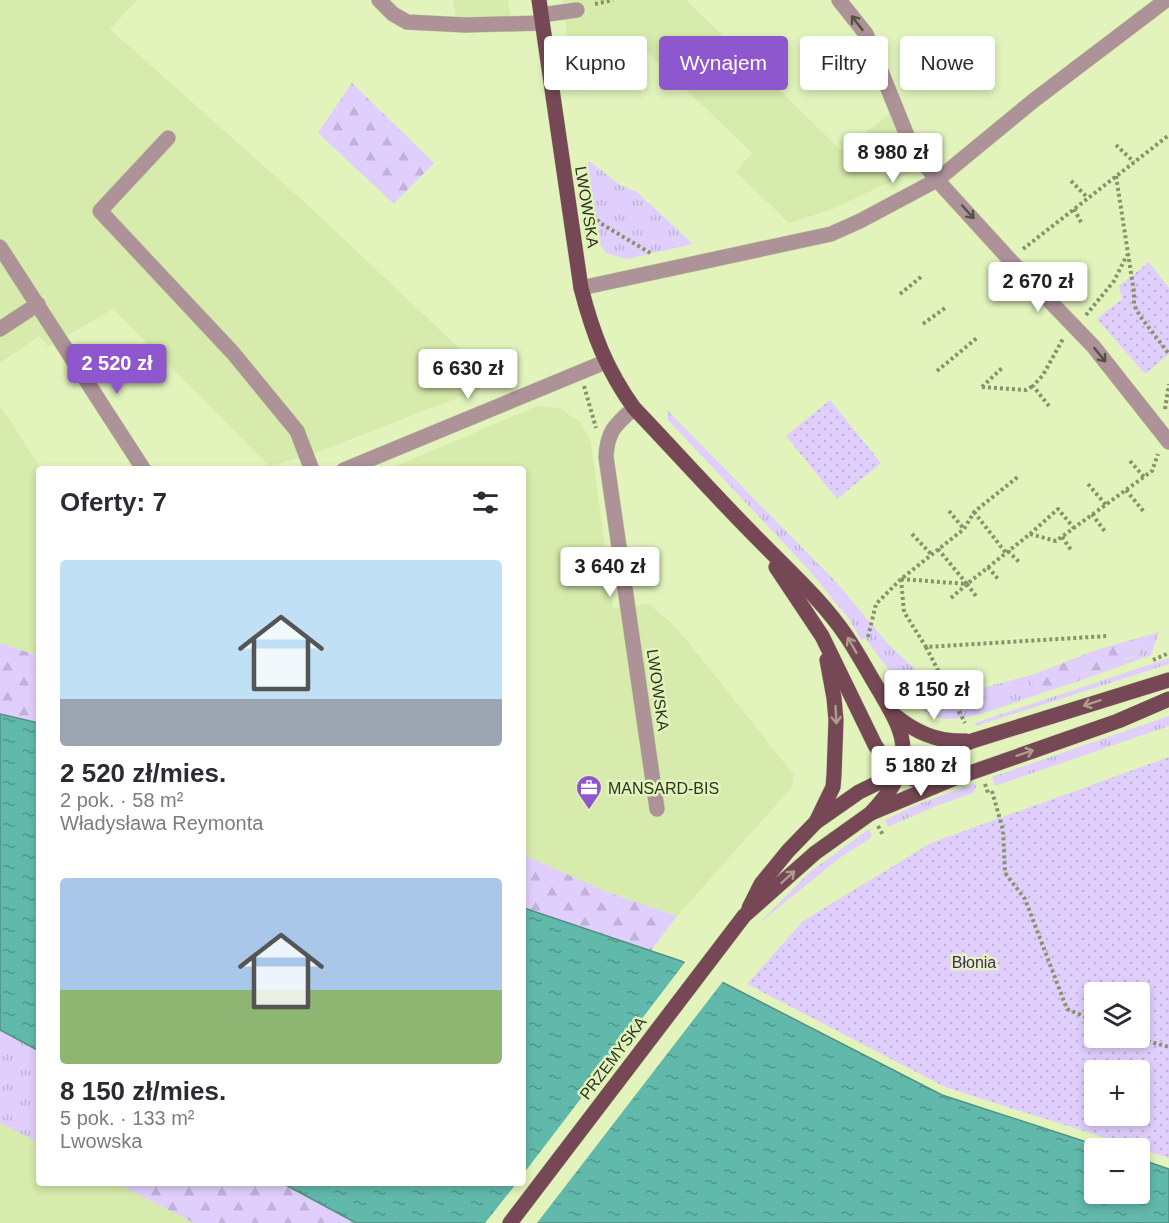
<!DOCTYPE html>
<html lang="pl">
<head>
<meta charset="utf-8">
<style>
	:root { --surface:#fff; --page:#f2f2f3; --text:#2b2b33; --muted:#7c7c81; --accent:#8e57ce }
	body { margin:0; font-family:Helvetica,sans-serif; background:var(--page); color:var(--text); height:100vh; display:flex; flex-direction:column; font-size:22px; white-space:nowrap }
	* { box-sizing:border-box; margin:0 }
	p { font-size:20px; color:var(--muted) }
	.icon { flex:none; width:33px; height:33px; fill:none; stroke:currentColor; stroke-width:2; stroke-linecap:round; stroke-linejoin:round }
	.map { position:relative; flex:1; overflow:hidden }
	.panel { position:absolute; left:36px; top:466px; width:490px; height:720px; display:flex; flex-direction:column; background:var(--surface); border-radius:6px; box-shadow:0 3px 9px #0003 }
	.panel>* { flex:none }
	.hud { position:absolute; left:544px; top:36px; width:534px; height:54px; display:flex; gap:12px }
	.tools { position:absolute; left:1084px; top:982px; display:grid; gap:12px }
	.tools a { display:grid; place-items:center; width:66px; height:66px; border-radius:6px; background:var(--surface); box-shadow:0 3px 9px #0003; font-size:30px }
	.price { position:absolute; translate:-50% -51px; padding:0 14px; border-radius:6px; background:#fff; color:#222; font-size:20px; line-height:39px; filter:drop-shadow(0 2px 3px #0008) }
	.price::after { content:''; position:absolute; left:50%; top:36px; width:18px; height:14px; margin-left:-9px; background:inherit; clip-path:polygon(0 0,100% 0,50% 100%) }
	.price.active { background:var(--accent); color:#fff }
	ul { padding:0; list-style:none }
	li { display:grid; align-content:center; gap:12px; height:318px; padding:0 24px }
	li span { display:grid; place-items:center; height:186px; border-radius:6px; color:#555 }
	li>.icon { margin-inline-start:auto }
	span .icon { width:108px; height:108px; fill:#fffc; stroke-width:1 }
	li b { font-size:26px }
	h2 { display:flex; justify-content:space-between; align-items:center; height:72px; padding:0 24px; font-size:26px }
	.tag { padding:0 21px; border-radius:6px; background:var(--surface); box-shadow:0 3px 9px #0003; font-size:21px; line-height:54px }
	.tag.active { background:var(--accent); color:#fff }
	.map>svg:first-child { display:block }
</style>
</head>
<body>
<div class="map">
<svg width="1169" height="1223" viewBox="0 0 1169 1223">
	<defs>
		<pattern id="grass-tufts" width="24" height="20" patternUnits="userSpaceOnUse" patternTransform="scale(1.5)"><rect width="24" height="20" fill="#e0cffc"/><path d="M3 7l-1-3M5 7V3M7 7l1-3M15 17l-1-3M17 17v-4M19 17l1-3" fill="none" stroke="#c0b2d8"/></pattern>
		<pattern id="forest-firs" width="22" height="20" patternUnits="userSpaceOnUse" patternTransform="scale(1.5)"><rect width="22" height="20" fill="#e0cffc"/><path d="M5 1l3.5 6h-7zM16 11l3.5 6h-7z" fill="#c0b2d8"/></pattern>
		<pattern id="park-dots" width="8" height="8" patternUnits="userSpaceOnUse" patternTransform="scale(1.5)"><rect width="8" height="8" fill="#e0cffc"/><path d="M2 2h.1M6 6h.1" fill="none" stroke="#c0b2d8" stroke-width="1.8" stroke-linecap="round"/></pattern>
		<pattern id="water-ripples" width="26" height="14" patternUnits="userSpaceOnUse" patternTransform="scale(1.5)"><rect width="26" height="14" fill="#61b9ab"/><path d="M2 4q2-2 4 0t4 0M15 11q2-2 4 0t4 0" fill="none" stroke="#50978b"/></pattern>
	</defs>
	<rect width="100%" height="100%" fill="#e2f4bc"/>
	<g fill="#d7ebac">
		<path d="M0,0h137l-27,29 201,179 185,175 -181,70 -46,13 -156,-157 -65,38 -8,-11 -40,27z"/>
		<path d="M453,0h55l3,20 -55,-1z"/>
		<path d="M562,0h124l156,151 49,-38 20,46 8,9 -86,41 -44,14 -53,-51 16,-19 -105,-101 -34,37 -38,2z"/>
		<path d="M0,405l41,64 -2,1v186l-39,-13z"/>
		<path d="M537,406l23,2 21,15 10,20 22,165 36,-4 27,23 118,148 -2,12 -115,129 -70,-24 -83,-37v-385h-137z"/>
		<path d="M0,1123l39,20v41h79l76,39h-194z"/>
	</g>
	<g fill="url(#grass-tufts)">
		<path d="M589,161l31,24 17,7 56,52 -66,15 -21,-6 -9,-13 -11,-70z"/>
		<path d="M667,410l170,173 51,61 40,37 27,8h23l57,-15 -2,11 15,6c-25,8 -74,29 -99,28 -14,0 -26,-8 -37,-17l-47,-64 -4,2 -12,-21 -40,-49 -141,-150z"/>
		<path d="M1159,632l-8,23 -72,26 2,-7 7,-3 8,1 22,-15 10,2 10,-4 7,-19z"/>
		<path d="M1169,658v6l-193,62 -1,-3z"/>
		<path d="M1169,716v10l-174,60 -3,-9z"/>
		<path d="M976,783v4l-3,6 -37,13 -48,21 -3,-7 31,-15z"/>
		<path d="M869,829l3,8 -31,20 -83,67 53,-53z"/>
		<path d="M0,1030l39,21v92l-39,-20z"/>
	</g>
	<g fill="url(#forest-firs)">
		<path d="M352,83l82,80 -40,41 -76,-71z"/>
		<path d="M1145,636l-7,19c-15,6 -22,-1 -32,14l-25,5 -2,7 -31,10 -16,-6 3,-11 58,-23z"/>
		<path d="M0,643l39,13v67l-39,-9z"/>
		<path d="M524,855l83,37 70,24 -26,35 -127,-43z"/>
		<path d="M118,1184h166l72,39h-162z"/>
	</g>
	<g fill="url(#park-dots)" fill-rule="evenodd">
		<path d="M1149,262l20,26v66l-24,20 -48,-55 25,-20 -3,-13z"/>
		<path d="M830,400l51,63 -44,36 -51,-63z"/>
		<path d="M1169,757v401l-224,-71 -198,-103 56,-63 128,-78zM1095,993h45v45h-45zM1095,1071h45v45h-45z"/>
	</g>
	<g fill="url(#water-ripples)" stroke="#529181" stroke-width="1.5">
		<path d="M0,714l39,9v328l-39,-21z"/>
		<path d="M524,908l157,53 261,134 166,54h-13v45h45v-35l29,10v54h-813l-72,-39h240z"/>
	</g>
	<path fill="#e2f4bc" d="M686,961l38,19 -187,243h-52l31,-39h8v-11z"/>
	<g fill="none" stroke-linecap="round" stroke-linejoin="round">
		<defs>
			<g id="minor">
				<path d="M379,0l14,14 14,8 58,3 77,-2"/>
				<path d="M839,0l27,34 46,114 25,32 73,80 83,86 76,96"/>
				<path d="M541,15l36,-5"/>
				<path d="M168,138l-68,73 133,142 64,78 15,39"/>
				<path d="M0,247l144,223"/>
				<path d="M581,288l250,-54 29,-13 77,-41 96,-79 133,-101"/>
				<path d="M0,329l38,-25"/>
				<path d="M634,408c-18,16 -27,23 -28,49l51,352"/>
				<path d="M344,470l261,-108"/>
			</g>
			<g id="major">
				<path d="M539,0l42,288c12,46 25,81 53,120 42,44 82,89 125,132 30,31 64,61 88,97 12,18 22,37 33,55 10,18 23,37 23,58 0,26 -16,46 -32,63"/>
				<path d="M776,567l46,69 53,109c17,27 33,39 66,36"/>
				<path d="M893,714c22,18 43,28 73,27"/>
				<path d="M817,820l16,-33 1,-12 2,-55 -2,-22 -7,-38"/>
				<path d="M749,908l12,-24 27,-33 28,-29 43,-30 39,-19 74,-32 197,-61"/>
				<path d="M510,1223l234,-307 71,-63 56,-40 79,-33 168,-59 51,-22"/>
			</g>
		</defs>
		<use href="#minor" stroke="#c2d2a0" stroke-width="16"/>
		<use href="#major" stroke="#c2d2a0" stroke-width="16"/>
		<g stroke="#87936c" stroke-width="4" stroke-dasharray="3 3" stroke-linecap="butt">
			<path d="M595,4l18,-4"/>
			<path d="M1116,145l18,17"/>
			<path d="M1116,176l18,116v13l6,11 29,38"/>
			<path d="M1071,181l17,17"/>
			<path d="M1074,209l8,15"/>
			<path d="M590,210l10,13 52,31"/>
			<path d="M1023,249l146,-114"/>
			<path d="M900,294l21,-17"/>
			<path d="M1086,315l28,-34 13,-26"/>
			<path d="M923,324l22,-16"/>
			<path d="M937,371l41,-34"/>
			<path d="M584,386l12,42"/>
			<path d="M982,387l44,3 7,-4"/>
			<path d="M982,387l20,-19"/>
			<path d="M1049,406l-16,-20 10,-11 21,-38"/>
			<path d="M1165,409l4,-25"/>
			<path d="M1130,461l14,16"/>
			<path d="M1088,484l18,21"/>
			<path d="M1126,490l18,22"/>
			<path d="M949,511l15,18"/>
			<path d="M974,512l32,41"/>
			<path d="M1092,514l14,19"/>
			<path d="M912,534l19,20"/>
			<path d="M1030,534l28,-25 16,19"/>
			<path d="M1062,537l9,13"/>
			<path d="M938,549l29,35 63,-50 26,7 96,-70 6,-17"/>
			<path d="M1008,551l11,11"/>
			<path d="M988,567l10,12"/>
			<path d="M901,579l3,33 22,35 182,-11"/>
			<path d="M901,579l66,5 9,12"/>
			<path d="M951,598l15,-13"/>
			<path d="M868,637l8,-33 25,-25 63,-50 10,-17 45,-36"/>
			<path d="M926,647l39,76"/>
			<path d="M1153,660l16,-7"/>
			<path d="M985,784l3,9"/>
			<path d="M992,791l11,39 2,43 20,26 42,110 28,12"/>
			<path d="M878,826l5,9"/>
			<path d="M1136,1038l33,9"/>
		</g>
		<use href="#minor" stroke="#ad9298" stroke-width="15"/>
		<use href="#major" stroke="#764855" stroke-width="15"/>
	</g>
	<defs><path id="oneway-shaft" d="M-6 0H5M1.5-3L5.5 0L1.5 3" fill="none" stroke-width="1.6" stroke-linecap="round" stroke-linejoin="round" transform="scale(1.5)"/></defs>
	<g stroke="#545143">
		<use href="#oneway-shaft" transform="translate(857 23) rotate(-128)"/>
		<use href="#oneway-shaft" transform="translate(968 212) rotate(48)"/>
		<use href="#oneway-shaft" transform="translate(1100 355) rotate(51)"/>
	</g>
	<g stroke="#ac9e88">
		<use href="#oneway-shaft" transform="translate(852 645) rotate(-120)"/>
		<use href="#oneway-shaft" transform="translate(1092 703) rotate(162)"/>
		<use href="#oneway-shaft" transform="translate(836 715) rotate(87)"/>
		<use href="#oneway-shaft" transform="translate(1025 753) rotate(-19)"/>
		<use href="#oneway-shaft" transform="translate(788 877) rotate(-42)"/>
	</g>
	<defs>
		<symbol id="office-pin" viewBox="-11 -11 22 30"><path d="M0 17L-7.5 6A9.5 9.5 0 1 1 7.5 6Z" fill="#8e57ce" stroke="#e2f4bc"/><path d="M-6-3h4V-5.5h4V-3h4V5H-6ZM-1-4.5V-3h2v-1.5ZM-6 0V1H6V0Z" fill="#fff"/></symbol>
	</defs>
	<g fill-rule="evenodd">
		<use href="#office-pin" x="574" y="773" width="30" height="40"/>
	</g>
	<g text-anchor="middle" dominant-baseline="central" stroke-width="5" stroke-linejoin="round" paint-order="stroke">
		<g font-size="16" fill="#2e351f" stroke="#e2f4bc">
			<text transform="translate(587 207) rotate(81)">LWOWSKA</text>
			<text transform="translate(658 690) rotate(82)">LWOWSKA</text>
			<text transform="translate(613 1058) rotate(-53)">PRZEMYSKA</text>
		</g>
		<g font-size="16" fill="#2e351f" stroke="#e2f4bc" text-anchor="start">
			<text x="608" y="788">MANSARD-BIS</text>
		</g>
		<g font-size="16" fill="#46256b" stroke="#e2f4bc">
			<text x="974" y="962">Błonia</text>
		</g>
	</g>
</svg>
<div class="tools">
<a><svg class="icon" aria-label="layers" viewBox="0 0 24 24"><path d="M12 4l9 5-9 5-9-5zM3 14l9 5 9-5"/></svg></a>
<a>+</a>
<a>−</a>
</div>
<b class="price" style="left:893px;top:184px">8 980 zł</b>
<b class="price" style="left:1038px;top:313px">2 670 zł</b>
<b class="price active" style="left:117px;top:395px">2 520 zł</b>
<b class="price" style="left:468px;top:400px">6 630 zł</b>
<b class="price" style="left:610px;top:598px">3 640 zł</b>
<b class="price" style="left:934px;top:721px">8 150 zł</b>
<b class="price" style="left:921px;top:797px">5 180 zł</b>
<div class="hud">
<a class="tag">Kupno</a>
<a class="tag active">Wynajem</a>
<a class="tag">Filtry</a>
<a class="tag">Nowe</a>
</div>
<section class="panel">
<h2>Oferty: 7<svg class="icon" aria-label="filters" viewBox="0 0 24 24"><path d="M4 7h16M4 17h16"/><circle cx="9" cy="7" r="2"/><circle cx="15" cy="17" r="2"/></svg></h2>
<ul>
<li><span style="background:linear-gradient(#bfe0f5 75%,#9aa5b1 0)"><svg class="icon" aria-label="home" viewBox="0 0 24 24"><path d="M3 11l9-7 9 7M6 9v11h12V9"/></svg></span><div><b>2 520 zł/mies.</b><p>2 pok. · 58 m²</p><p>Władysława Reymonta</p></div></li>
<li><span style="background:linear-gradient(#a9c7e8 60%,#8fb573 0)"><svg class="icon" aria-label="home" viewBox="0 0 24 24"><path d="M3 11l9-7 9 7M6 9v11h12V9"/></svg></span><div><b>8 150 zł/mies.</b><p>5 pok. · 133 m²</p><p>Lwowska</p></div></li>
</ul>
</section>
</div>
</body>
</html>
